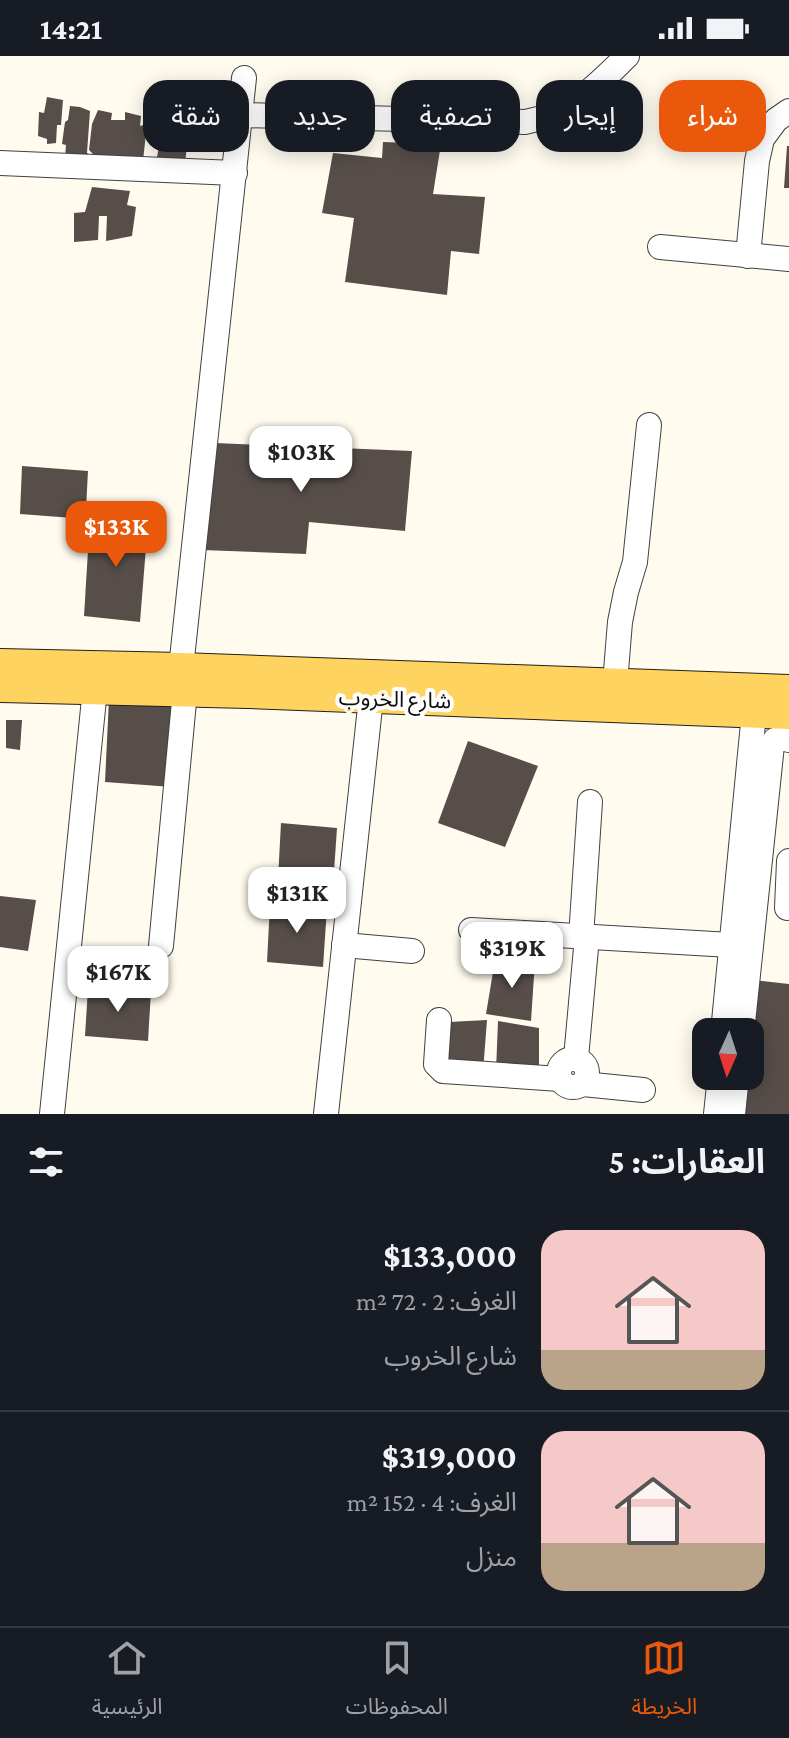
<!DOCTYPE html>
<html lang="ar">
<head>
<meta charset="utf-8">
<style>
	:root { --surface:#171b24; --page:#242831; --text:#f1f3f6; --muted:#9ea1a6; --line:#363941; --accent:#ea580c }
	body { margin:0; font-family:"Crimson Pro","Noto Sans Arabic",serif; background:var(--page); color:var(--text); direction:rtl; height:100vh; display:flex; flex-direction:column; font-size:30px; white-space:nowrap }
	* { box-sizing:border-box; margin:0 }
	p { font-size:26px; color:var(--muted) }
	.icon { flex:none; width:44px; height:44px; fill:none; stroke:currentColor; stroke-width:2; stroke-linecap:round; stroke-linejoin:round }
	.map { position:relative; height:1058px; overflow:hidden; direction:ltr }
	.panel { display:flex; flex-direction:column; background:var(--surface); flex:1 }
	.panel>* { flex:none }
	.guide { position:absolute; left:24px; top:24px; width:742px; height:72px; direction:rtl; display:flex; gap:16px }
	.needle { width:52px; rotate:183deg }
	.buttons { position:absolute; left:692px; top:962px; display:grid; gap:16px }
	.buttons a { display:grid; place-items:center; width:72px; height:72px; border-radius:16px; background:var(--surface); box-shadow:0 4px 20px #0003; font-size:40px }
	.price { position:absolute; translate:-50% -68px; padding:0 18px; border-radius:16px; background:#fff; color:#222; font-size:26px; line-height:52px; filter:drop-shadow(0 2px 4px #0008) }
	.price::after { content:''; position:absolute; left:50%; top:48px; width:24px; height:18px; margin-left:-12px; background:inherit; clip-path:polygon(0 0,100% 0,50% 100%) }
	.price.current { background:var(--accent); color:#fff }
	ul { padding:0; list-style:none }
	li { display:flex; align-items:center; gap:24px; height:200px; padding:0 24px }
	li+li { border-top:2px solid var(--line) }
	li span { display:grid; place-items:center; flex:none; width:224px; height:160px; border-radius:24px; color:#555 }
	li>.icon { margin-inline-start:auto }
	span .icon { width:96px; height:96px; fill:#fffc; stroke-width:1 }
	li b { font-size:34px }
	h2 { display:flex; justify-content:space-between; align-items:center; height:96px; padding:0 24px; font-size:34px }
	.tag { padding:0 28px; border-radius:24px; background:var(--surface); box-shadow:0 4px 20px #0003; font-size:28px; line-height:72px }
	.tag.current { background:var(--accent); color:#fff }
	.status { display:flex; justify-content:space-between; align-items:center; height:56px; padding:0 40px; background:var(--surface); direction:ltr }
	.status svg { height:22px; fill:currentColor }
	.tab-bar { display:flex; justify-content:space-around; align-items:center; height:112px; border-top:2px solid var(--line); background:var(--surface); font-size:22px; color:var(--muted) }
	.tab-bar a { display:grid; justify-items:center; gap:4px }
	.tab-bar .current { color:var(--accent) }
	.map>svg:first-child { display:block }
</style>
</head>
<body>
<div class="status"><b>14:21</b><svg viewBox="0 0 49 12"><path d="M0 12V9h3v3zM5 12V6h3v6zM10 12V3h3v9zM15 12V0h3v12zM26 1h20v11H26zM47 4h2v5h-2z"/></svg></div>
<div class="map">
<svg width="789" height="1058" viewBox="0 0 789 1058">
	<rect width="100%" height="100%" fill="#fffbef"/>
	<g fill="#574e4a">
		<path d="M47,41l16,3 -2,25h-4l-1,18 -9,1v-5l-9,-3 1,-24 5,1z"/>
		<path d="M70,50l10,1 10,4 -3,42 5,3 -27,1 1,-12 -4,-1 3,-22 3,-2z"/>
		<path d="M98,54l14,3 -1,7h14v-8l16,4 -1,10 7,-2 -4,37 -49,-6 -5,-5 3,-26z"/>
		<path d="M166,56l24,4 -5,48 -29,-2z"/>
		<path d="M383,86l58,2 -8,50 52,3 -6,57 -28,-3 -4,44 -102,-13 9,-64 -32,-5 11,-60 49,5z"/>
		<path d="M787,90h2v42h-5z"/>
		<path d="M92,131l38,4 -3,14 9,2 -4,29 -26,5 1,-25h-8l-1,24 -24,2v-29l11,-1z"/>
		<path d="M215,387l197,8 -7,80 -96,-9 -3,32 -104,-4z"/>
		<path d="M22,410l66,5 -2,38 -12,-1 -1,10 -53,-4z"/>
		<path d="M90,462l58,4 -8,100 -56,-6z"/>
		<path d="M109,643l69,4 -6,84 -67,-5z"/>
		<path d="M6,664h16l-2,30 -14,-2z"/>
		<path d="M468,685l70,25 -33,81 -67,-24z"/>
		<path d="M281,767l56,5 -4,58 -55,-7z"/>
		<path d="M0,840l36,4 -8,51 -28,-4z"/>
		<path d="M270,848l57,4 -4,59 -56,-5z"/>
		<path d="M495,904l40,1 -4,60 -45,-7z"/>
		<path d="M754,924l35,4v130h-51l5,-38h7v-44z"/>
		<path d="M88,932l63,3 -3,50 -63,-5z"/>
		<path d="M487,964l-4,52 -41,-7 7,-43z"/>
		<path d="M498,965l41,7v48l-43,-5z"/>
	</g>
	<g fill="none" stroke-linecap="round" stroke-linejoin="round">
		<defs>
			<g id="minor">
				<path d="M240,59l285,7c46,-8 70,-35 102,-66"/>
				<path d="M0,107l235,10"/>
				<path d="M660,191l129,12"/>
				<path d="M748,200l9,-95 5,-22 14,-19 13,-9"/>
				<path d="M181,612l63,-590"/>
				<path d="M615,627l5,-61 6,-30 9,-30 14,-137"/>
				<path d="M787,852l2,-47"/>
				<path d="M471,874l260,15"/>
				<path d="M581,881l9,-135"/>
				<path d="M344,889l68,6"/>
				<path d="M161,890l24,-255"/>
				<path d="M439,964l-3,44 7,7 117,8"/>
				<path d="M723,976l31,-319"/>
				<path d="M742,976l30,-287 3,-5 8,-2 6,2"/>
				<path d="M576,1002l11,-121"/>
				<circle cx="573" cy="1017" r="14"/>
				<path d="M583,1028l60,6"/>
				<path d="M52,1058l43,-425"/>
				<path d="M326,1058l45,-416"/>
				<path d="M716,1058l4,-38"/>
				<path d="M733,1058l4,-38"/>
			</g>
			<g id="major">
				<path d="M0,608l181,4 608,22"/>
				<path d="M0,631l248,6 541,21"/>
			</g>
		</defs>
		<use href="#minor" stroke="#414141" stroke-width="26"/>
		<use href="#major" stroke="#1f1f1f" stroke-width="32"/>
		<use href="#minor" stroke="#fff" stroke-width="24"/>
		<use href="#major" stroke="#ffd35f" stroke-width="30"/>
	</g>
	<g text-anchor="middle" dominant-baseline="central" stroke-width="8" stroke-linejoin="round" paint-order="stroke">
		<g font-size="22" fill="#0e0e0e" stroke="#fff">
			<text transform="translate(395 643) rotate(2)">شارع الخروب</text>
		</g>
	</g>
</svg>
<div class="buttons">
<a><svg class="needle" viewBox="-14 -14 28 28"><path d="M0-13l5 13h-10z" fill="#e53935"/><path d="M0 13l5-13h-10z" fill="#9ea1a6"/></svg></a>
</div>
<b class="price" style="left:301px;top:438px">$103K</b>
<b class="price current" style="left:116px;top:513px">$133K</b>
<b class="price" style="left:297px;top:879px">$131K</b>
<b class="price" style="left:512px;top:934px">$319K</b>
<b class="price" style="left:118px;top:958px">$167K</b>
<div class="guide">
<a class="tag current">شراء</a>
<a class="tag">إيجار</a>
<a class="tag">تصفية</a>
<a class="tag">جديد</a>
<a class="tag">شقة</a>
</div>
</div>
<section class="panel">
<h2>العقارات: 5<svg class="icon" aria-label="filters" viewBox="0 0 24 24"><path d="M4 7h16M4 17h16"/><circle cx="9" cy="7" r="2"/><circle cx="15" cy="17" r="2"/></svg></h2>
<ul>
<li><span style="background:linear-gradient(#f6c9c9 75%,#b9a48a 0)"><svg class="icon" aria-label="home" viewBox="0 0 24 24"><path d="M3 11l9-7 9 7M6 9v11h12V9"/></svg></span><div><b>$133,000</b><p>الغرف: 2 · 72 m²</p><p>شارع الخروب</p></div></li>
<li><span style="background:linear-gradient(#f6c9c9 70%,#b9a48a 0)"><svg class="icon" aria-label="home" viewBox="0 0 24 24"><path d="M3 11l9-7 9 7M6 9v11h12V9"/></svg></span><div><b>$319,000</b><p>الغرف: 4 · 152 m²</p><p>منزل</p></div></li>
</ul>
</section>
<nav class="tab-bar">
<a class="current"><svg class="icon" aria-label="map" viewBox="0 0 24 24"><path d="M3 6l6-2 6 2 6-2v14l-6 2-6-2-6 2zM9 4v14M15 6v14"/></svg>الخريطة</a>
<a><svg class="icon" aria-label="saved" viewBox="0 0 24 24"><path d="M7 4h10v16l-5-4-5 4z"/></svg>المحفوظات</a>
<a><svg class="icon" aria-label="home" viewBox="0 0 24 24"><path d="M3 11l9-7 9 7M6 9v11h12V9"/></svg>الرئيسية</a>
</nav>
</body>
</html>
